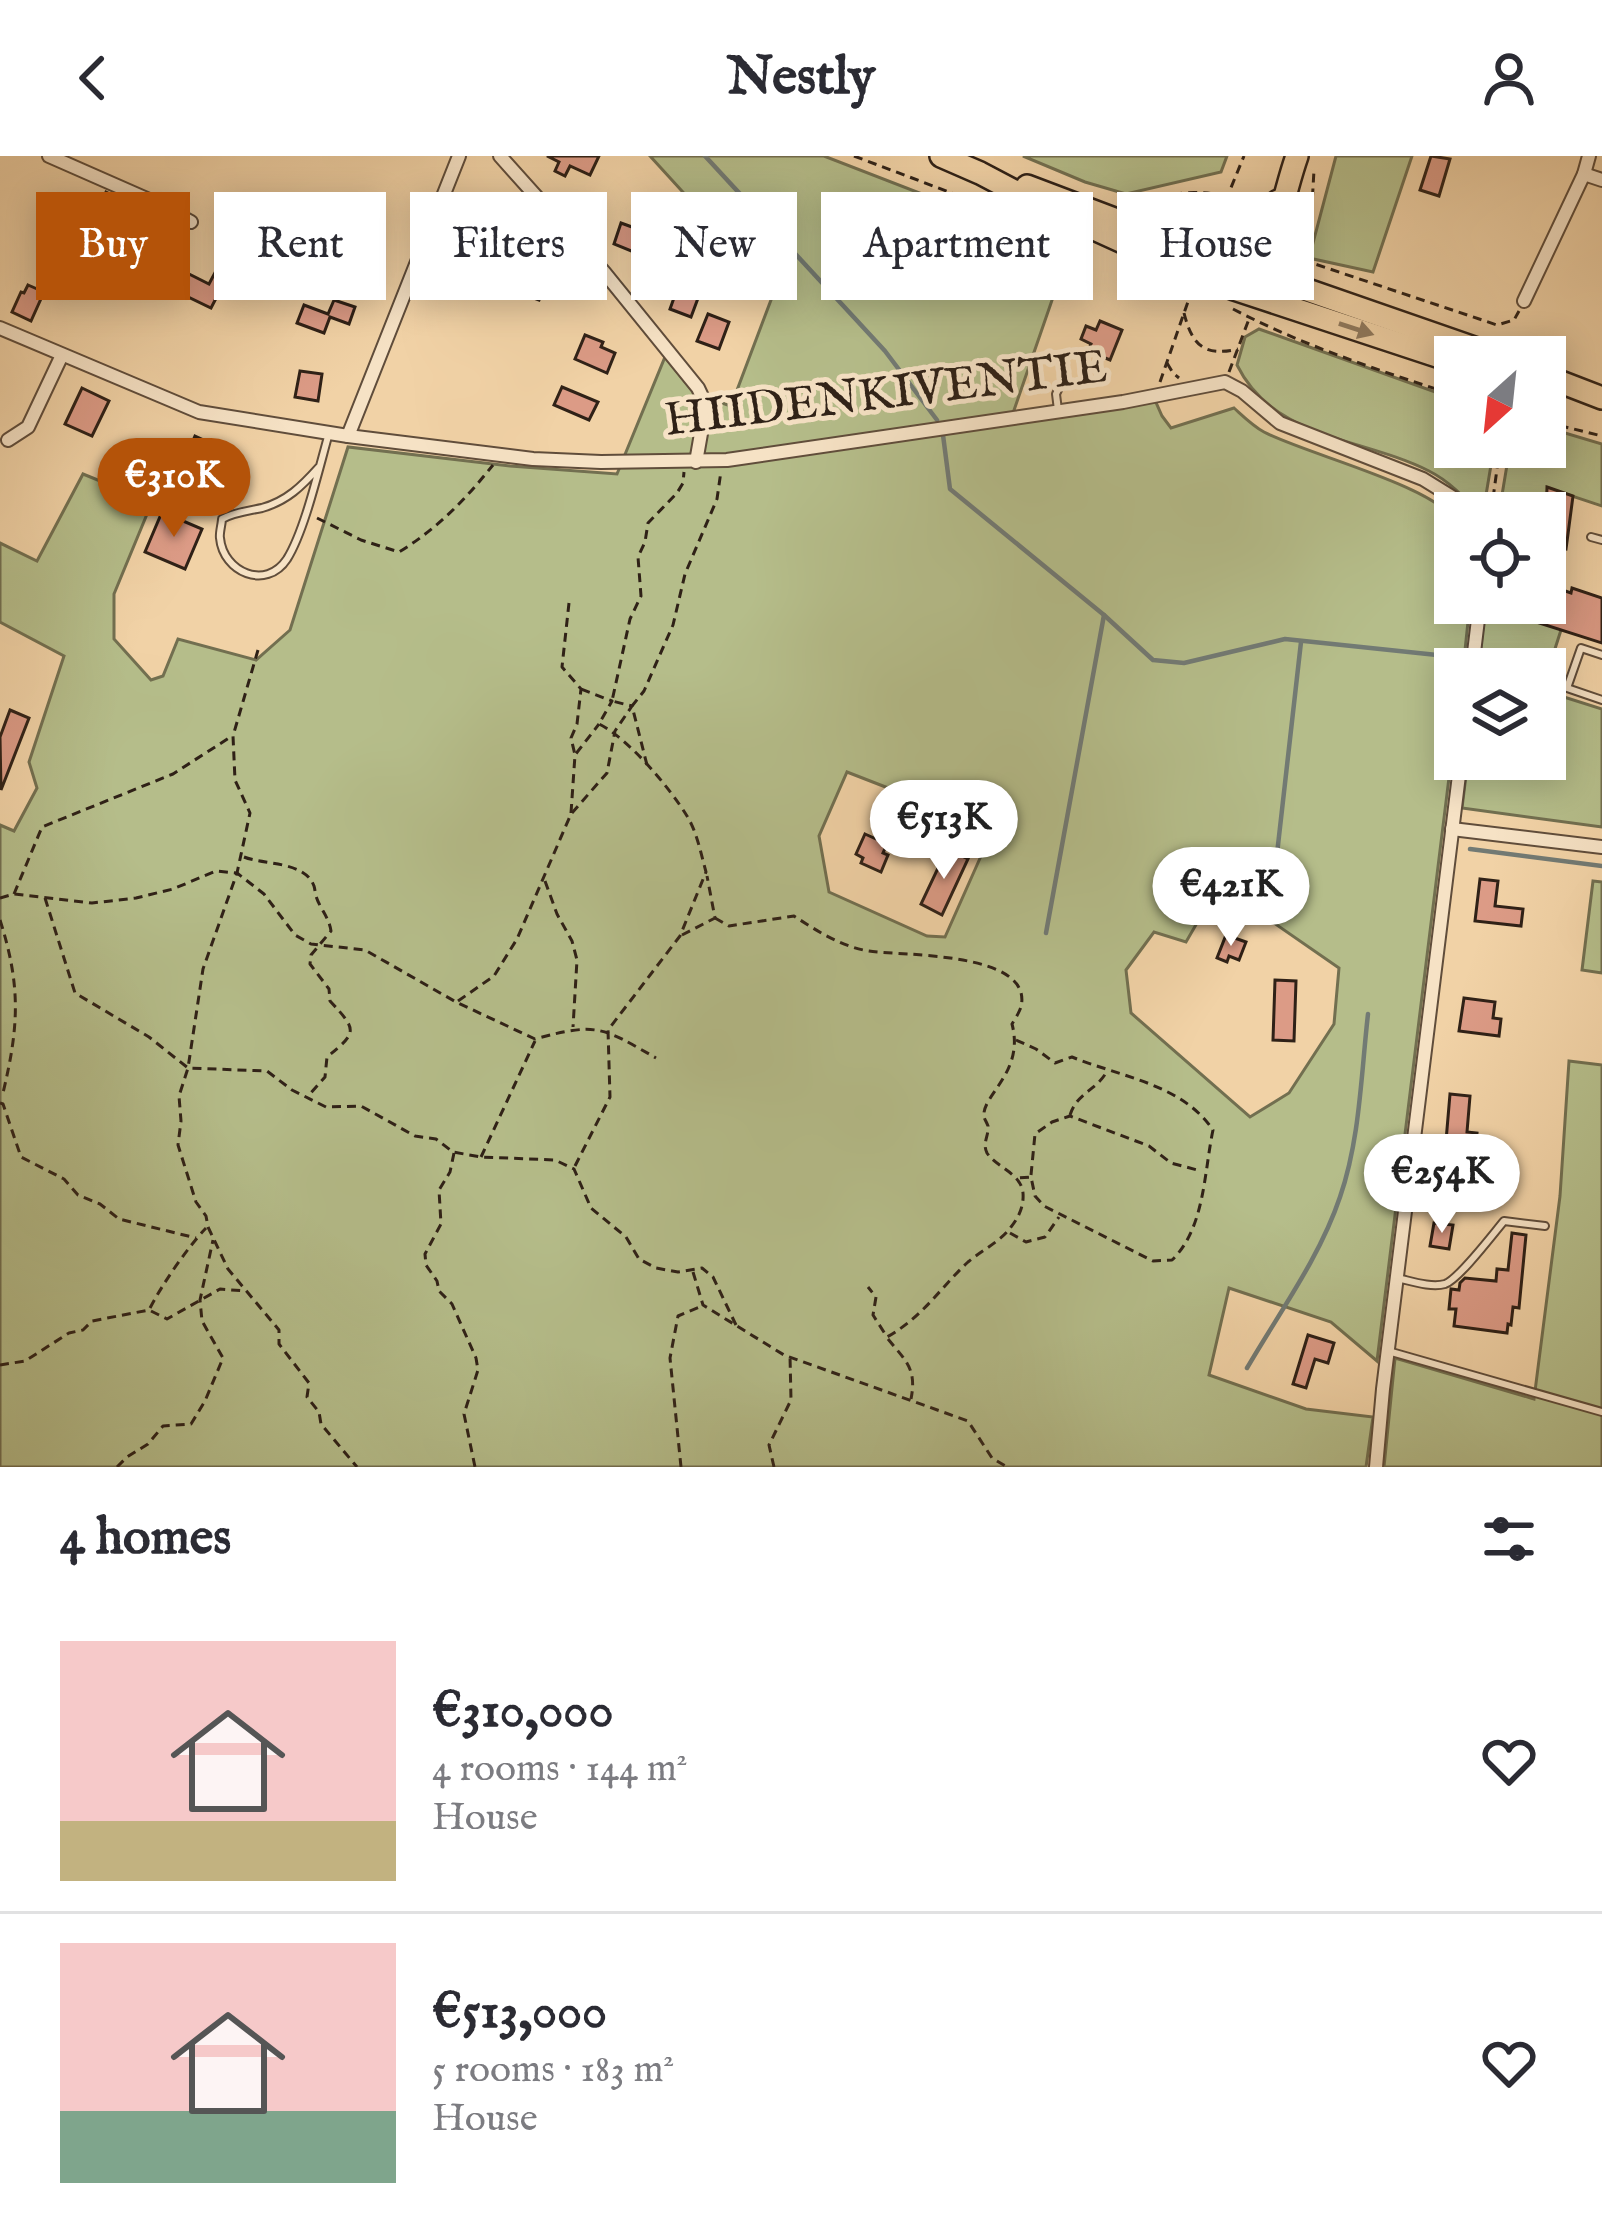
<!DOCTYPE html>
<html lang="en">
<head>
<meta charset="utf-8">
<style>
	:root { --surface:#fff; --page:#f2f2f3; --text:#2b2b33; --muted:#7c7c81; --line:#e1e1e2; --accent:#b45309 }
	body { margin:0; font-family:"IM FELL English",serif; background:var(--page); color:var(--text); height:100vh; display:flex; flex-direction:column; font-size:45px; white-space:nowrap }
	* { box-sizing:border-box; margin:0 }
	p { font-size:39px; color:var(--muted) }
	.icon { flex:none; width:66px; height:66px; fill:none; stroke:currentColor; stroke-width:2; stroke-linecap:round; stroke-linejoin:round }
	.map { position:relative; height:1311px; overflow:hidden }
	.drawer { display:flex; flex-direction:column; background:var(--surface); flex:1 }
	.drawer>* { flex:none }
	.guide { position:absolute; left:36px; top:36px; width:1530px; height:108px; display:flex; gap:24px }
	.needle { width:78px; rotate:207deg }
	.fabs { position:absolute; left:1434px; top:180px; display:grid; gap:24px }
	.fabs a { display:grid; place-items:center; width:132px; height:132px; border-radius:0px; background:var(--surface); box-shadow:0 6px 30px #0003; font-size:60px }
	.price { position:absolute; translate:-50% -102px; padding:0 27px; border-radius:42px; background:#fff; color:#222; font-size:39px; line-height:78px; filter:drop-shadow(0 3px 6px #0008) }
	.price::after { content:''; position:absolute; left:50%; top:72px; width:36px; height:27px; margin-left:-18px; background:inherit; clip-path:polygon(0 0,100% 0,50% 100%) }
	.price.current { background:var(--accent); color:#fff }
	ul { padding:0; list-style:none }
	li { display:flex; align-items:center; gap:36px; height:300px; padding:0 60px }
	li+li { border-top:3px solid var(--line) }
	li span { display:grid; place-items:center; flex:none; width:336px; height:240px; border-radius:0px; color:#555 }
	li>.icon { margin-inline-start:auto }
	span .icon { width:144px; height:144px; fill:#fffc; stroke-width:1 }
	li b { font-size:51px }
	h2 { display:flex; justify-content:space-between; align-items:center; height:144px; padding:0 60px; font-size:51px }
	.pill { padding:0 42px; border-radius:0px; background:var(--surface); box-shadow:0 6px 30px #0003; font-size:42px; line-height:108px }
	.pill.current { background:var(--accent); color:#fff }
	header { display:flex; justify-content:space-between; align-items:center; height:156px; padding:0 60px; background:var(--surface); font-size:54px; font-weight:700 }
	.map>svg:first-child { display:block }
</style>
</head>
<body>
<header><svg class="icon" aria-label="back" viewBox="0 0 24 24"><path d="M15 5l-7 7 7 7"/></svg>Nestly<svg class="icon" aria-label="person" viewBox="0 0 24 24"><circle cx="12" cy="8" r="4"/><path d="M4 21q1-7 8-7t8 7"/></svg></header>
<div class="map">
<svg width="1602" height="1311" viewBox="0 0 1602 1311">
	<rect width="100%" height="100%" fill="#f1d2a6"/>
	<filter id="stains"><feTurbulence type="fractalNoise" baseFrequency=".00167" numOctaves="4"/><feColorMatrix values="0 0 0 0 .2 0 0 0 0 .09 0 0 0 0 .02 0 0 0 .5 -.17"/></filter>
	<radialGradient id="worn" r=".72"><stop offset=".6" stop-color="#630" stop-opacity="0"/><stop offset="1" stop-color="#630" stop-opacity=".3"/></radialGradient>
	<g fill="#b5bd8a" stroke="#726f50" stroke-width="3" fill-rule="evenodd">
		<path d="M650,0h174l245,95 -57,165 142,-18 8,18 9,12 63,-20c10,9 19,18 30,24 42,22 168,53 191,88v83h15l-7,66h-8v60l-78,632 -46,-39 -102,-34 -20,87 97,34 67,8 -7,50h-1366v-642l14,6 23,-43 -8,-26 35,-106 -64,-34v-79l37,18 46,-87 69,28 -38,92v45l37,41 12,-4 15,-37 78,21 34,-30 58,-183 162,19 107,8 48,-117 30,37 36,12 43,-114zM847,616l90,35 21,-14 23,63 -36,81 -18,-1 -98,-44 -10,-56zM1219,729l120,83 -5,56 -45,69 -39,24 -119,-104 -5,-43 28,-38 32,10z"/>
		<path d="M1023,0h204l-6,16 -95,22 -41,-12z"/>
		<path d="M1336,0h76l-39,116 -64,-14z"/>
		<path d="M1259,173l196,70v48h39l-11,66h-4c-15,-16 -30,-32 -50,-42 -67,-34 -155,-31 -192,-106l8,-28z"/>
		<path d="M1545,271l57,17v62l-54,-18 -4,25h-45l11,-66h35z"/>
		<path d="M1486,447h53l22,27 -16,50v-11h-67z"/>
		<path d="M1545,535l57,18v118l-140,-19 6,-49h77z"/>
		<path d="M1593,725l9,1v91l-20,-3z"/>
		<path d="M1569,905l33,4v402h-218l11,-109 139,41 26,-203z"/>
	</g>
	<g fill="none" stroke-linecap="round" stroke-linejoin="round">
		<g stroke="#727a74" stroke-width="4.5">
			<path d="M705,0l180,195 52,69"/>
			<path d="M943,279l7,54 154,126 49,45 31,3 101,-24 171,18"/>
			<path d="M1470,693l132,17"/>
			<path d="M1272,742l29,-256"/>
			<path d="M1046,777l58,-318"/>
			<path d="M1247,1212c32,-55 73,-111 93,-171 20,-58 21,-122 28,-183"/>
		</g>
	</g>
	<g fill="#dc9b86" stroke="#2f2117" stroke-width="3">
		<path d="M547,0h52l-9,19 -20,-9 -5,10 -10,-5 4,-9z"/>
		<path d="M1431,0l19,3 -11,37 -19,-6z"/>
		<path d="M106,36l14,7 -16,26 -17,-7 7,-15 6,3z"/>
		<path d="M358,58l20,7 -4,11 5,1 -5,12 -14,-5 2,-5 -10,-3z"/>
		<path d="M621,67l33,12 -8,22 -32,-13z"/>
		<path d="M226,96l11,6 -26,50 -33,-16 9,-19 22,11z"/>
		<path d="M517,109l36,15 -6,15 -5,-2 -3,7 -16,-6 3,-7 -16,-7z"/>
		<path d="M665,116l17,6 1,-4 21,8 -13,35 -21,-8 5,-14 -16,-7z"/>
		<path d="M28,129l16,7 -13,29 -19,-9 9,-20 3,1z"/>
		<path d="M334,144l21,7 -6,17 -19,-7 -6,16 -27,-10 7,-18 24,9z"/>
		<path d="M708,158l21,8 -10,27 -22,-8z"/>
		<path d="M1100,165l22,9 -12,30 -22,-9 3,-7 -10,-5 5,-13 10,4z"/>
		<path d="M585,179l18,7 -2,5 14,6 -8,20 -32,-14z"/>
		<path d="M300,215l22,3 -4,27 -23,-4z"/>
		<path d="M562,231l36,15 -9,18 -35,-15z"/>
		<path d="M82,232l27,13 -17,35 -27,-12z"/>
		<path d="M195,280l24,11 -17,39 -24,-10z"/>
		<path d="M1547,331l26,9 -7,53 -21,-3z"/>
		<path d="M162,356l40,17 -17,40 -40,-17z"/>
		<path d="M1545,428l26,9 1,-5 30,10v45l-69,-22 6,-18h6z"/>
		<path d="M10,554l19,8 -28,72 -1,-53z"/>
		<path d="M865,678l22,10 -4,9 5,2 -7,17 -20,-9 2,-5 -7,-4z"/>
		<path d="M947,693l21,10 -26,56 -21,-11z"/>
		<path d="M1480,723l18,2 -3,25 28,3 -2,17 -46,-5z"/>
		<path d="M1226,779l20,7 -7,18 -10,-4 -2,6 -10,-4z"/>
		<path d="M1275,824l21,1 -2,60 -21,-1z"/>
		<path d="M1464,842l31,4 -2,16 8,1 -2,17 -40,-5z"/>
		<path d="M1450,938l20,2 -3,36 10,1 -1,11 -30,-3z"/>
		<path d="M1434,1067l19,2 -4,24 -19,-3z"/>
		<path d="M1512,1077l14,2 -7,73 -6,-1 -2,18 -3,-1 -1,9 -53,-7 2,-17h-7l2,-20 8,1 1,-7 5,-5 31,3 1,-12 11,1z"/>
		<path d="M1308,1179l26,8 -6,20 -13,-4 -9,29 -13,-4z"/>
	</g>
	<g fill="none" stroke-linecap="round" stroke-linejoin="round">
		<defs>
			<g id="service">
				<path d="M1058,254l-2,-16 8,-16"/>
				<path d="M319,311c-17,19 -32,34 -57,41 -14,3 -27,4 -40,11 0,4 -3,15 -2,19 3,34 46,53 67,21 18,-29 32,-91 42,-126"/>
				<path d="M1591,381l11,3"/>
				<path d="M1602,499l-21,-7 -14,40 35,12"/>
				<path d="M1397,1122c14,3 34,10 48,6 14,-5 48,-50 59,-63l41,5"/>
				<path d="M1388,1195l214,61"/>
			</g>
			<g id="minor">
				<path d="M49,0l107,47 35,19"/>
				<path d="M500,0l104,116 94,116 8,17 -10,57"/>
				<path d="M1584,18l18,6"/>
				<path d="M1524,145l60,-127 5,-18"/>
				<path d="M0,172l199,84 149,24 185,23 68,3 126,-2 396,-58 102,-20 17,9 38,32 143,56 34,21 12,13"/>
				<path d="M348,280l111,-280"/>
				<path d="M8,284l20,-13 34,-72"/>
				<path d="M1472,513l8,-66"/>
				<path d="M1452,673l150,18"/>
				<path d="M1376,1311l7,-78 78,-630"/>
			</g>
			<g id="primary">
				<path d="M941,0l39,17 57,30 132,60 65,26 221,73"/>
				<path d="M1027,30l214,81 259,90"/>
				<path d="M1237,123l15,-35 26,-43"/>
				<path d="M1261,132c14,-44 21,-89 36,-132"/>
				<path d="M1545,220l57,22"/>
			</g>
		</defs>
		<use href="#service" stroke="#604d3b" stroke-width="10"/>
		<use href="#minor" stroke="#604d3b" stroke-width="16"/>
		<use href="#primary" stroke="#2f2117" stroke-width="26"/>
		<g stroke="#2f2117" stroke-width="3" stroke-dasharray="9 6" stroke-linecap="butt">
			<path d="M854,0l211,80"/>
			<path d="M1227,40c-31,-6 -59,-5 -87,10l93,35"/>
			<path d="M1214,73l30,-73"/>
			<path d="M1288,99l209,70 17,-5 5,-9"/>
			<path d="M1296,99l16,-50 2,-35"/>
			<path d="M1233,153c71,37 147,62 222,86"/>
			<path d="M1184,157c8,32 20,44 54,36"/>
			<path d="M1167,207l6,10 6,5"/>
			<path d="M1229,216l20,-53"/>
			<path d="M1160,226l31,-89"/>
			<path d="M1545,266l57,14"/>
			<path d="M1491,357l9,-66"/>
			<path d="M317,362l44,22 38,12c38,-23 66,-52 94,-87"/>
			<path d="M569,447l-7,64 19,22 -4,35 -6,14 4,17"/>
			<path d="M258,494l-25,86 2,44 15,33 -13,60 -34,96 -15,99 -9,28 2,25 -3,24 18,57 10,14 2,11 20,42 51,61v14l30,39 -2,14 12,15 2,12 36,43"/>
			<path d="M647,609l-15,-59 12,-15 29,-66 12,-51 32,-75 4,-28"/>
			<path d="M571,657l4,-58 24,-31"/>
			<path d="M244,701c20,8 61,4 70,29 1,3 1,7 2,10 4,13 13,21 15,35l-20,24 -1,9 19,25 1,12c27,29 28,31 -3,56l-2,20 -16,18"/>
			<path d="M545,725l12,33 15,27 5,19 -4,67"/>
			<path d="M14,738l28,-67 131,-53 59,-38"/>
			<path d="M0,742l14,-4 78,9 44,-5 37,-9 43,-18 21,2 27,21 31,41 16,9 54,6 91,52 79,37c62,-17 67,-12 121,19"/>
			<path d="M45,742l30,95 74,44 39,31 79,3 25,19 34,17 35,-1 54,30 21,3 17,13 28,5 74,3 19,9 17,39 35,29 13,22 17,9 22,4 24,-4 11,9 23,48"/>
			<path d="M715,762l14,8 65,-10c23,15 48,31 75,35 32,5 165,0 152,56 -2,6 -6,12 -9,17 13,49 -31,71 -28,93 1,3 3,6 4,9 1,10 -6,17 -1,27 10,15 34,20 36,40 1,13 -4,24 -12,34 -11,15 -29,23 -43,35 -29,27 -44,54 -81,75l-14,-22 3,-18 -8,-10"/>
			<path d="M0,764c21,66 19,106 3,173l-3,1"/>
			<path d="M682,779l33,-17 -8,-42"/>
			<path d="M458,845l36,-25 23,-37 54,-125 36,-41 8,-42 17,-25 -20,-5 18,-82 11,-23 -3,-39 7,-15 3,-19 29,-30 6,-10 1,-11"/>
			<path d="M1016,884l20,9 19,14 17,-6c49,20 110,27 141,73 -9,42 -8,98 -41,130l-19,1 -109,-55 -9,-10 -4,-19 -13,1"/>
			<path d="M0,947l3,1 18,53 43,22 14,16 22,9 19,15 77,19"/>
			<path d="M1070,959c7,-22 25,-24 36,-42"/>
			<path d="M454,997l-4,19 -11,18 2,34 -16,30 1,11 11,16 2,10 13,13 24,54 2,12 -14,44 11,53"/>
			<path d="M481,1001l54,-116"/>
			<path d="M575,1010l35,-69 -2,-67 72,-94 26,-64c-5,-18 -9,-40 -19,-56 -17,-28 -59,-78 -88,-92l13,-23 -31,-12"/>
			<path d="M1031,1019l4,-41 17,-12 18,-6 79,30 22,17 30,8"/>
			<path d="M1010,1077l16,9 19,-5 14,-20"/>
			<path d="M693,1116l10,33 81,50 184,66 24,37 15,9"/>
			<path d="M151,1155l16,8 53,-30 25,2"/>
			<path d="M888,1183c18,22 29,30 23,60"/>
			<path d="M0,1209l25,-4 44,-28 14,-3 9,-9 57,-11c12,-24 38,-62 57,-82"/>
			<path d="M117,1311l10,-10 21,-13 15,-18 28,-2 14,-23 18,-43 -21,-37 -2,-21 13,-60"/>
			<path d="M681,1311l-11,-109 8,-42 24,-10"/>
			<path d="M774,1311l-5,-22 22,-45 -1,-44"/>
		</g>
		<use href="#service" stroke="#f6e2c5" stroke-width="6"/>
		<use href="#minor" stroke="#f6e2c5" stroke-width="12"/>
		<use href="#primary" stroke="#f1d2a6" stroke-width="21"/>
	</g>
	<defs><path id="oneway-solid" d="M-6-.8H1V-3.2L6.5 0L1 3.2V.8H-6Z" transform="scale(3)"/></defs>
	<use fill="#907a5e" href="#oneway-solid" transform="translate(1356 173) rotate(18)"/>
	<g text-anchor="middle" dominant-baseline="central" stroke-width="10" stroke-linejoin="round" paint-order="stroke">
		<g font-size="48" fill="#2f2117" stroke="#f6e2c5">
			<text transform="translate(886 239) rotate(-7)">HIIDENKIVENTIE</text>
		</g>
	</g>
	<rect width="100%" height="100%" filter="url(#stains)"/>
	<rect width="100%" height="100%" fill="url(#worn)"/>
</svg>
<div class="fabs">
<a><svg class="needle" viewBox="-14 -14 28 28"><path d="M0-13l5 13h-10z" fill="#e53935"/><path d="M0 13l5-13h-10z" fill="#7c7c81"/></svg></a>
<a><svg class="icon" aria-label="locate" viewBox="0 0 24 24"><circle cx="12" cy="12" r="6"/><path d="M12 2v4M12 18v4M2 12h4M18 12h4"/></svg></a>
<a><svg class="icon" aria-label="layers" viewBox="0 0 24 24"><path d="M12 4l9 5-9 5-9-5zM3 14l9 5 9-5"/></svg></a>
</div>
<b class="price current" style="left:174px;top:384px">€310K</b>
<b class="price" style="left:944px;top:726px">€513K</b>
<b class="price" style="left:1231px;top:793px">€421K</b>
<b class="price" style="left:1442px;top:1080px">€254K</b>
<div class="guide">
<a class="pill current">Buy</a>
<a class="pill">Rent</a>
<a class="pill">Filters</a>
<a class="pill">New</a>
<a class="pill">Apartment</a>
<a class="pill">House</a>
</div>
</div>
<section class="drawer">
<h2>4 homes<svg class="icon" aria-label="filters" viewBox="0 0 24 24"><path d="M4 7h16M4 17h16"/><circle cx="9" cy="7" r="2"/><circle cx="15" cy="17" r="2"/></svg></h2>
<ul>
<li><span style="background:linear-gradient(#f6c9c9 75%,#c2b280 0)"><svg class="icon" aria-label="home" viewBox="0 0 24 24"><path d="M3 11l9-7 9 7M6 9v11h12V9"/></svg></span><div><b>€310,000</b><p>4 rooms · 144 m²</p><p>House</p></div><svg class="icon" aria-label="heart" viewBox="0 0 24 24"><path d="M12 20l-8-8c-3-5 5-10 8-4 3-6 11-1 8 4z"/></svg></li>
<li><span style="background:linear-gradient(#f6c9c9 70%,#7fa58c 0)"><svg class="icon" aria-label="home" viewBox="0 0 24 24"><path d="M3 11l9-7 9 7M6 9v11h12V9"/></svg></span><div><b>€513,000</b><p>5 rooms · 183 m²</p><p>House</p></div><svg class="icon" aria-label="heart" viewBox="0 0 24 24"><path d="M12 20l-8-8c-3-5 5-10 8-4 3-6 11-1 8 4z"/></svg></li>
</ul>
</section>
</body>
</html>
